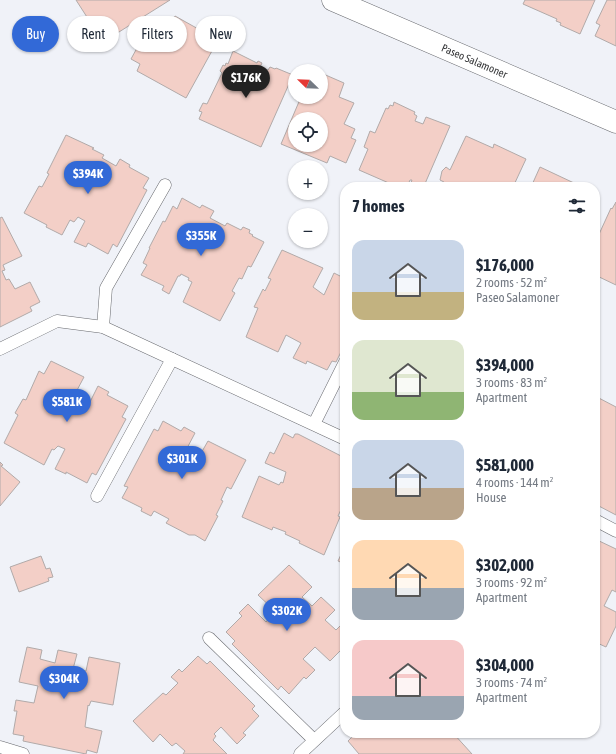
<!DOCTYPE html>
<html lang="en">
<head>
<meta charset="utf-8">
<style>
	:root { --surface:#fff; --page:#f2f2f3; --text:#1f2937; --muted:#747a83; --accent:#3269d7 }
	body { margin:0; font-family:"Asap Condensed",sans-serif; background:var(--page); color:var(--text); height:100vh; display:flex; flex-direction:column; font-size:15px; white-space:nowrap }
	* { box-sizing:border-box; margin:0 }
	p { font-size:13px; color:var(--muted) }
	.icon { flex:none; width:22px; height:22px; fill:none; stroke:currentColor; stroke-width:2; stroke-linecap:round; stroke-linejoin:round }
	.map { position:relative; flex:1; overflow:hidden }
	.side { position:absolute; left:340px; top:182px; width:260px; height:556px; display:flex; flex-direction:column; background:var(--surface); border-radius:16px; box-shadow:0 1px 3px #0004 }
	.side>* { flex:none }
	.hud { position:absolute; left:12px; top:16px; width:268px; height:36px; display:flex; gap:8px }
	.needle { width:26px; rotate:293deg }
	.tools { position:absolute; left:288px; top:64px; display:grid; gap:8px }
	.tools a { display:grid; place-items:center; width:40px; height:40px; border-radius:50%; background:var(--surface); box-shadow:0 1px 3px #0004; font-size:20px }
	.price { position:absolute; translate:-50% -34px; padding:0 9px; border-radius:14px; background:var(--accent); color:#fff; font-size:13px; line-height:26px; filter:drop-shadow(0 1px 2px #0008) }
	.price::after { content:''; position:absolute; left:50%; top:24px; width:12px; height:9px; margin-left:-6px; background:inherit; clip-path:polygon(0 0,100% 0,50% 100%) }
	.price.current { background:#222; color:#fff }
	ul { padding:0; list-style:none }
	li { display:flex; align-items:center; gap:12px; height:100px; padding:0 12px }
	li span { display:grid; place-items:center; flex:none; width:112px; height:80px; border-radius:12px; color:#555 }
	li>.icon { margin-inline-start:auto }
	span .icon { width:48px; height:48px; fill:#fffc; stroke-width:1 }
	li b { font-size:17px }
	h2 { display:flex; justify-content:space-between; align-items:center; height:48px; padding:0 12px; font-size:17px }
	.chip { padding:0 14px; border-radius:18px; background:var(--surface); box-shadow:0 1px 3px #0004; font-size:14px; line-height:36px }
	.chip.current { background:var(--accent); color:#fff }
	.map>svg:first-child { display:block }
</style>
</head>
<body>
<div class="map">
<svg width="616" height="754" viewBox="0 0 616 754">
	<rect width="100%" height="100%" fill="#f0f2f8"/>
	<g fill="#f3cfc7" stroke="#b1aaa9" fill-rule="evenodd">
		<path d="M76,0h94l-67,42z"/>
		<path d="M525,0h70l-15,34 -20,-9 1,-2 -5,-2 1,-2 -34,-15z"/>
		<path d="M607,0h9v46l-21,-10 5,-11 -4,-2z"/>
		<path d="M175,16l43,24 -32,58 -49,-27 3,-7 -9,-5 12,-22 5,3 5,-10 11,6z"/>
		<path d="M233,51l24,12 1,-2 4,2 -2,4 8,3 2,-3 5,2 1,-1 17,7 -32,72 -62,-28 3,-7 -3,-1 4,-8 4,1 15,-31 -2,-2 3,-6 2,1 1,-3 2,1z"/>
		<path d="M321,73l23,10 -5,14 15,6 -10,21 11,5 -4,9 5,2 -10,23 -16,-7 -3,7 -46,-19 20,-47h20zM295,119h26v26h-26z"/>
		<path d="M394,102l21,10 -1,2 3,2 -2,5 8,3 3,-7 24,9 -26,60 -6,-3 -2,4 -6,-2 2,-5h-2l-3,7h-9l-39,-17 9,-21 -4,-2 6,-16 5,2 11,-25 2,1 2,-4 3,1z"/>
		<path d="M66,135l28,13 -2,1 12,6 -2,3 14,8 4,-7 10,6 -1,2 20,11 -6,10 4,2 -30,57 -4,-3 -5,10 -20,-11 -2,4 -12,-5 11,-21 -7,-4 -4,5 -4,-2 -8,15 -16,-8 1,-2 -23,-12 15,-27 3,1 7,-13 -2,-1z"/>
		<path d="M466,136l27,12 1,-4 32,15 -13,28h-71l2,-5 -4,-2 2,-9 4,-4 4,3z"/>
		<path d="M540,167l34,16 -2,4h-41z"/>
		<path d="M182,198l18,10 2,-3 12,6 -4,7 15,8 2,-3 14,7 2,-3 7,3 -1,3 4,2 -1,1 12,6 -13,25 -3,-1 -6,13 -3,-1 -7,13 3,2 -15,28 -37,-19 9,-20 -4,-2 1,-2 -8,-4 -1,2h-2l-9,18 -7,-4 2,-4 -23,-11 6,-10 -4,-2 7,-15h-1l14,-27 2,1 8,-16 4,3z"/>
		<path d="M616,202v83l-21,-10v-32l16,-35 1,1z"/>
		<path d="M2,217l20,39 -19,9 2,5 -3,1 4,9 3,-1 6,10 15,-7 10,20 -10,5 2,4 -32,16v-109z"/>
		<path d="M282,250l41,18 -10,19 11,8 10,-22 10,5 -2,4 3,1v61l-9,18 -4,-1 -5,9 -20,-9 -1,3 -13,-6 8,-15 -15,-8 -8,17 -32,-15 12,-29 -4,-1 9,-18 2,2 6,-12 -3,-1z"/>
		<path d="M51,361l33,16 -9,17 15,8 8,-16 11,6 -2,3 21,11 -6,11 4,2 -30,56 -4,-2 -5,10 -21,-11v2l-11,-5 10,-20 -7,-3 -4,4 -2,-1 -8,16 -40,-22 14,-28 -3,-2 8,-14 3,1 13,-29 5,3z"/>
		<path d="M595,396l21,11v108l-21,-11z"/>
		<path d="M163,421l18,10 3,-4 11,6 -10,19v3l7,4 3,-7 5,3 8,-14 38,19 -15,29 -4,-2 -6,13 2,1 -7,14 2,1 -13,25 -10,-6h-6l-23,-12 3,-4 -15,-8 -3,5 -10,-5 1,-3 -20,-10 6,-11 -4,-1 30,-57 4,2z"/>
		<path d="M284,433l9,5 2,-4h3l47,24v43l-7,15 2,1 -16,38 -25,-12 1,-2 -15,-7 1,-2 -13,-5 -1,3 -30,-13 17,-41 20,9 2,-3 2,1 3,-11 -21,-9 5,-11 4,2z"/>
		<path d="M0,462l3,3 -2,1 19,16 -20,24z"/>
		<path d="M595,539l21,10v43l-4,-2 -8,16 12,6v14l-10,21 -11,-5z"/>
		<path d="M345,546v18l-7,-3z"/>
		<path d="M41,556l5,13 4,-1 3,9 -5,1 1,3 -30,11 -9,-25z"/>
		<path d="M289,565l23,22 -10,10 10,9 9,-9 14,13 -10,10 11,10 7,-7 2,2v17l-5,5 2,2 -12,12 -15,-14 -12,12 12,11 -9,9 -2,-2 -15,17 -8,-8 -3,4 -46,-46 3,-3 -9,-9 16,-16 -3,-3 9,-9 18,18 6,-7 -1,-1 3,-4 -16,-15z"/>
		<path d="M27,647l15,3 -2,9 15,4 3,-13 19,4 -4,15 13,2 3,-14 31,6 -7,42 -22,-4 -2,5 -1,-1 -3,22 17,4 -5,22 -10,-3 -1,4 -63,-13 1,-5 -11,-2 4,-23h-3l2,-11 18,3 4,-17 -19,-4z"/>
		<path d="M198,656l9,8 3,-3 45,45 -3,3 7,7 -16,17 3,2 -9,9 -16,-17 -7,7 2,2 -3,4 14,14h-44l2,-3 -9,-8 -4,3 -12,-12 -7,8 -20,-21 30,-28 3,2 12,-12 -7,-6 8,-8 3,3z"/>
		<path d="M356,733h97l19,21h-113l-11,-13z"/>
	</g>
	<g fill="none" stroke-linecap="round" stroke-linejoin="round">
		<defs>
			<g id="service">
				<path d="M103,327l3,-39 59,-103"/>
				<path d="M0,349l57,-28 46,6 242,112"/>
				<path d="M314,424l31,-62"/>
				<path d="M97,496l75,-137"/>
				<path d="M595,520l21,11"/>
				<path d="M209,638l105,102"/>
				<path d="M0,747l23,7"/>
				<path d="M300,754l45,-42"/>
			</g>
			<g id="minor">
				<path id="s1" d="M333,0l283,122"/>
			</g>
		</defs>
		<use href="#service" stroke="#66686d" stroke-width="13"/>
		<use href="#minor" stroke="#66686d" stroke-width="23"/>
		<use href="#service" stroke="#fff" stroke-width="12"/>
		<use href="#minor" stroke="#fff" stroke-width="22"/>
	</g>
	<g text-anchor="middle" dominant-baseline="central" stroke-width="3.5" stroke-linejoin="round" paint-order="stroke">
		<g font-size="11" fill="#333436" stroke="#fff">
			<text stroke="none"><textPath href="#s1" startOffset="154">Paseo Salamoner</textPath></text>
		</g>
	</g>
</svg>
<div class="tools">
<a><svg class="needle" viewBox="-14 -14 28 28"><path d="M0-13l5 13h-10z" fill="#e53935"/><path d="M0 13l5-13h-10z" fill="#747a83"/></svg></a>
<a><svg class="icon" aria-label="locate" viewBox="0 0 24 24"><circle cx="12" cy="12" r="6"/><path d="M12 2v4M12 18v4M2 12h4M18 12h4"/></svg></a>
<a>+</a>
<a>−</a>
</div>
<b class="price current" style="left:246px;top:99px">$176K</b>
<b class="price" style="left:88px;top:195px">$394K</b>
<b class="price" style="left:201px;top:257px">$355K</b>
<b class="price" style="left:67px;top:423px">$581K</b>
<b class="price" style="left:182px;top:480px">$301K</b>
<b class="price" style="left:287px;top:632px">$302K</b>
<b class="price" style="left:64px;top:700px">$304K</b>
<div class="hud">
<a class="chip current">Buy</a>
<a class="chip">Rent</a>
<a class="chip">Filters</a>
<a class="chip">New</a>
</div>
<section class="side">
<h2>7 homes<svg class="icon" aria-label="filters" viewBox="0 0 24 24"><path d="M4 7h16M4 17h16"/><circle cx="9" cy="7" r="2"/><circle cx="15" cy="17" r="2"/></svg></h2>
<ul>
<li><span style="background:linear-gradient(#c9d6e8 65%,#c2b280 0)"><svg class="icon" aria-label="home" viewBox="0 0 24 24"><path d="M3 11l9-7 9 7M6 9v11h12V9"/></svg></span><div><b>$176,000</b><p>2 rooms · 52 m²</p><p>Paseo Salamoner</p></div></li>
<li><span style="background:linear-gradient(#dfe7d0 65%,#8fb573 0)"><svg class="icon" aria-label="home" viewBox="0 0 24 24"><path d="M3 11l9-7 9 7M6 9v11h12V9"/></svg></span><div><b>$394,000</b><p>3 rooms · 83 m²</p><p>Apartment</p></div></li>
<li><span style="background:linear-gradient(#c9d6e8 60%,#b9a48a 0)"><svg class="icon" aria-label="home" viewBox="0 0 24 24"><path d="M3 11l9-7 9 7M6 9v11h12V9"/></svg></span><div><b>$581,000</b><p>4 rooms · 144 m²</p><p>House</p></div></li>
<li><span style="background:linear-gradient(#ffd9b3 60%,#9aa5b1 0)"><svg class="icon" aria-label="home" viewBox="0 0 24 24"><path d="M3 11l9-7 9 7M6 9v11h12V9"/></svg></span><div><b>$302,000</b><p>3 rooms · 92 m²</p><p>Apartment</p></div></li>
<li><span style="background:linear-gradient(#f6c9c9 70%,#9aa5b1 0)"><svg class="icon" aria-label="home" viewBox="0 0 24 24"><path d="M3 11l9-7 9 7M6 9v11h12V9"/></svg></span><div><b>$304,000</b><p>3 rooms · 74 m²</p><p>Apartment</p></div></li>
</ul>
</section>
</div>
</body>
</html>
